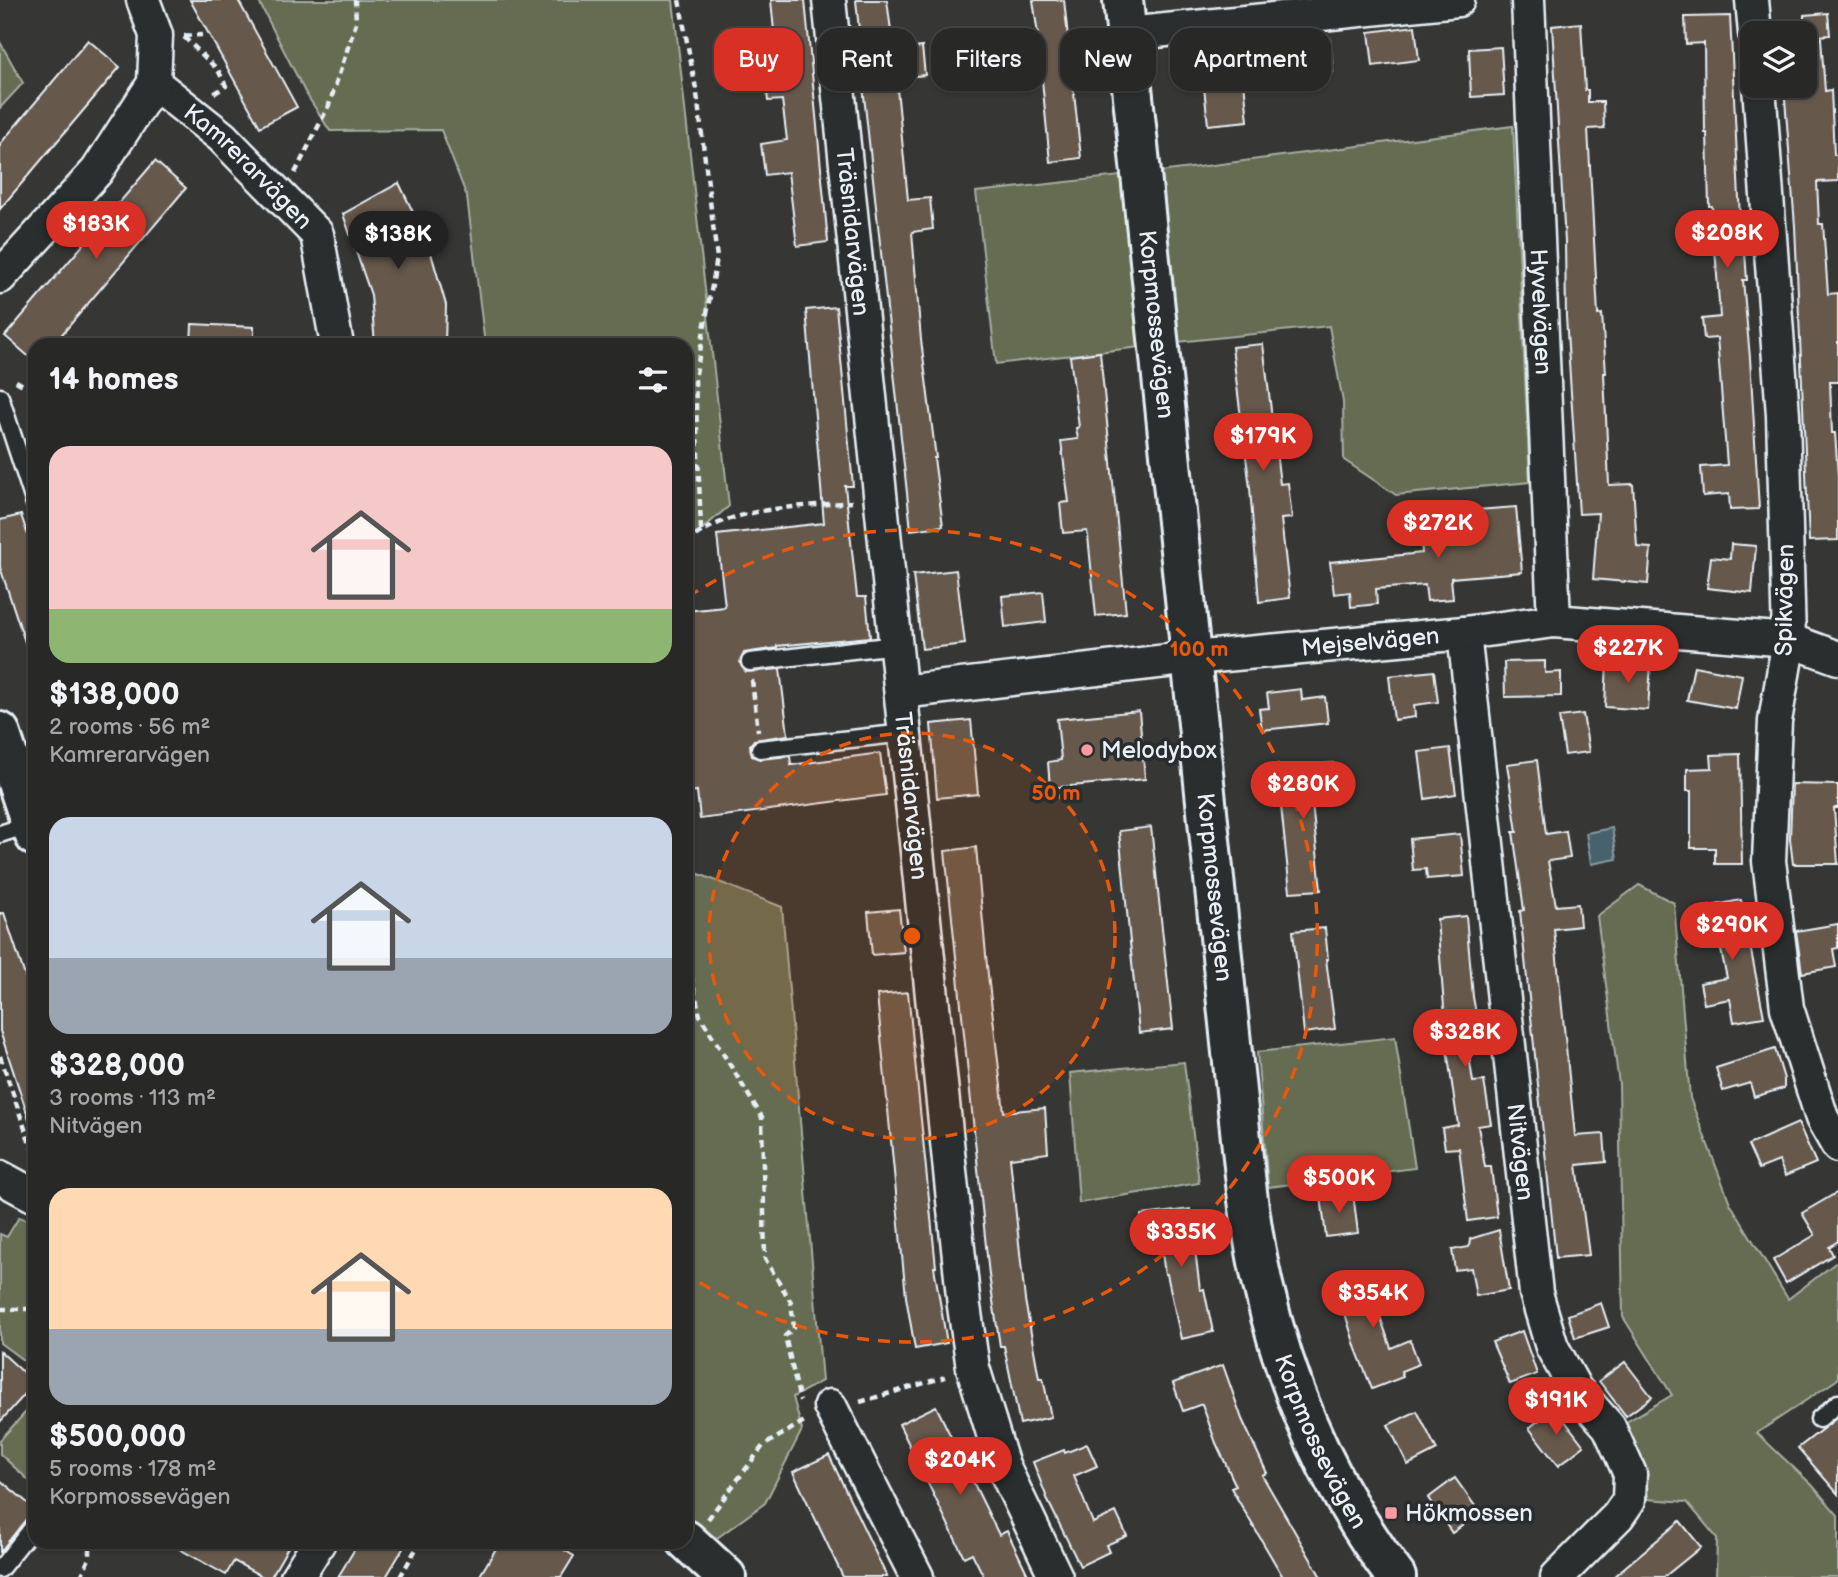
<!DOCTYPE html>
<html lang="en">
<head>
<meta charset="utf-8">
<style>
	:root { --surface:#282827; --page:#343433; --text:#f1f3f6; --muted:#a5a6a7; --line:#444; --accent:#d93025 }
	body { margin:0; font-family:"Balsamiq Sans",sans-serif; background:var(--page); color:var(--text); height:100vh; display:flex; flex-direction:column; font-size:26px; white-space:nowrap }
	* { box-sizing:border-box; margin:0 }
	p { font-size:23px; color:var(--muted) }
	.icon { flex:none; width:38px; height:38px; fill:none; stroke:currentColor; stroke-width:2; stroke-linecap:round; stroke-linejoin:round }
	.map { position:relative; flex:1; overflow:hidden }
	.details { position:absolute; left:28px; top:338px; width:665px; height:1211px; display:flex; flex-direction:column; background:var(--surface); border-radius:21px; box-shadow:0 2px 5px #0004,0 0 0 2px var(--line) }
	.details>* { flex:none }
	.banner { position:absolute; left:714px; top:28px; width:665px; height:63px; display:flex; gap:14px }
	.buttons { position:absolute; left:1740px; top:21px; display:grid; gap:14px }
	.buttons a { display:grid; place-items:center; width:77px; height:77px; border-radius:14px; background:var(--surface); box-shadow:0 2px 5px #0004,0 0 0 2px var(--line); font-size:35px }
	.price { position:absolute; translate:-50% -60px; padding:0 16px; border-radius:24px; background:var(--accent); color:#fff; font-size:23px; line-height:46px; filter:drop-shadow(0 2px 4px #0008) }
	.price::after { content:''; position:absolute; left:50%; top:42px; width:21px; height:16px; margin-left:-10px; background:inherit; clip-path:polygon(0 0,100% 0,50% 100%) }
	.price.active { background:#222; color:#fff }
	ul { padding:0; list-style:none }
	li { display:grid; align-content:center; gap:14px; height:371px; padding:0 21px }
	li span { display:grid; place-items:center; height:217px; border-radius:21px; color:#555 }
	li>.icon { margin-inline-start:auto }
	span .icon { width:126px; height:126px; fill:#fffc; stroke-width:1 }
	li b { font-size:30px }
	h2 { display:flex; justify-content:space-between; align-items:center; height:84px; padding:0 21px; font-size:30px }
	.pill { padding:0 24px; border-radius:21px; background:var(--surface); box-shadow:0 2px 5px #0004,0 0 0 2px var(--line); font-size:24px; line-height:63px }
	.pill.active { background:var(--accent); color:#fff }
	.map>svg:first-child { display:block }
</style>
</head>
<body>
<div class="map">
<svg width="1838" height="1577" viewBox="0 0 1838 1577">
	<rect width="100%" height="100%" fill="#363634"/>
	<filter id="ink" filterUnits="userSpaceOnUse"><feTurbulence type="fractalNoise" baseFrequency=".0143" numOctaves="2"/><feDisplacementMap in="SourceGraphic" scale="14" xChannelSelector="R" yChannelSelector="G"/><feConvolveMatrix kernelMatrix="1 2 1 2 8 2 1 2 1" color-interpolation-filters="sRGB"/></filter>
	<g filter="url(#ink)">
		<g fill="#656c51" stroke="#a6aea4" stroke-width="2">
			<path d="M258,0h415l56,506 -43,37v-198h-201l-18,-148 -26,-67 -111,1 -25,-39z"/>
			<path d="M0,42l23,41 -23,25z"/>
			<path d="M1513,126l17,356 -134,13 -52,-35 -1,-58 -14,-76 -151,16 -19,-170z"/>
			<path d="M1120,176l20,171 -144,17 -20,-172z"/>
			<path d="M686,853l3,17 93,37 40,474 -29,16 9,33 -37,73 -48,35 -31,-17z"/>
			<path d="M1639,885l35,18 16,195 40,105 58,96 50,-38v118l-81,54 55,52 26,30v62h-122l1,-39 -30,-36 -39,-3c-1,-32 -9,-49 -27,-74l51,-30 -49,-78 -4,-233 -22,-168z"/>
			<path d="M1395,1037l20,131 -147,19 -11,-135z"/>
			<path d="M1184,1062l15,121 -120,20 -9,-130z"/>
			<path d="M19,1217l16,6v146l-35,-26v-109l7,3z"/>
			<path d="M35,1402v84l-35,-32v-14z"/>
		</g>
		<path fill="#47626c" stroke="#879ba4" stroke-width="2" d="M1612,828l5,31 -26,5 -5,-31z"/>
		<g fill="#66594c" stroke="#e8f1f8" stroke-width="2">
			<path d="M190,0h48l59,107 -37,20z"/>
			<path d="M771,0h34l23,242 -31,4 -9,-74 -23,3 -4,-31 26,-4 -5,-40 -14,1 -4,-37 13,-2z"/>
			<path d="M856,0h31l6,46 14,-2v5l15,-2 3,28 -29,3 12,122 22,-2 3,31 -21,3 9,108 15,118h-2l9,68 -32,4 -53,-490h2z"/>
			<path d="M1033,0h31l17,158 -31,4 -9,-92 -15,2 -2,-21 16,-2z"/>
			<path d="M1828,13l2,22 -26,2v-22z"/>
			<path d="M1730,16l11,223h3l3,41h-4l7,78 9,151 -29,1 -1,-16 -26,2 -2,-29 26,-2 -10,-127 -13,1 -2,-20 18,-2 -8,-111h-3l-2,-73h-2l-1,-90 -18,1 -1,-27z"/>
			<path d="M1581,23l4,67h3v12h15l1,26 -16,1 10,186 4,-1 4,59h-2l5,112 24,-1 4,63 14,1 -3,36 -55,-5 5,-66 -19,1 -13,-197 -1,-75 -13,-216z"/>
			<path d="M1415,26l4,34 -46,6 -4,-34z"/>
			<path d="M1330,38l3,34 -47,4 -3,-34z"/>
			<path d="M1804,38h17l4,53 6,-1 3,65h4v26l-21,1 2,42h4l5,70 10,-1v89h-8l2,51h3l3,43v64l-29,1 -14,-315 -11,-140h20z"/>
			<path d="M88,40l32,27 -120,142v-65z"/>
			<path d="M1501,47l3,48 -33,2 -2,-48z"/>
			<path d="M1235,55l3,28 6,-1 4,39 -40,4 -7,-66z"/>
			<path d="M155,161l31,27 -133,157h-18v17l-30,-26z"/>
			<path d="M399,183l29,60 18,62 -1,40h-70l-4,-50 -28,-81z"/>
			<path d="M836,307l17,179h-8l12,111h9l4,40 -93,9v2l-33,5 -4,10 6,9 34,-3 8,66 -34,5 -4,5 2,11 8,3 30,-3 1,9 89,-12 6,42 -186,24 -3,-28 -7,1 -4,-37v-13h7l-7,-62v-69l39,-4 -8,-72 107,-12 -18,-213z"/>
			<path d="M192,324l62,3v18h-63z"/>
			<path d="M1263,344l17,140 8,-1 4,35 -11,1 9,79 -31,4 -9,-114 -18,-141z"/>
			<path d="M1100,352l26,261 -30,3 -8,-80 -1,-5 -24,2 -3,-30 9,-1 -8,-61 17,-2 -2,-11 3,-1 -9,-71z"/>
			<path d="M1516,507l6,65 -71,6 2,21 -26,2 -2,-16 -49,4 1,15 -26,3 -1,-15 -16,2 -4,-32 92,-9 -1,-12 45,-4 -2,-26z"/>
			<path d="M21,515l14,41v103l-4,1 -31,-93v-47z"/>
			<path d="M1731,544l25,2 -4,47 -45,-5 4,-31 19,2z"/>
			<path d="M956,570l9,74 -43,5 -9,-74z"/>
			<path d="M1043,592l3,30 -41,5 -3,-31z"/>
			<path d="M1607,660l44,3 -3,47 -43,-3z"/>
			<path d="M1545,661v12l16,-1v24l-56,1 -1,-35z"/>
			<path d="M1694,666l48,9 -6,34 -49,-9z"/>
			<path d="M1434,671l4,31 -24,3 1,12 -21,3 -5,-44z"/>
			<path d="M1301,689l1,11 23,-3 3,26 -66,7 -3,-21 10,-1 -2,-15z"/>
			<path d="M1139,711l6,68 -95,9 -2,-26 13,-2 -4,-41z"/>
			<path d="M1583,714l6,38 -24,3 -6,-38z"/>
			<path d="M971,720l7,74 -41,4 -6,-74z"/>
			<path d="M1450,748l6,46 -31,5 -6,-47z"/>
			<path d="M1740,754l2,110h-27v-16h-24v-57h-4v-22l25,-1 -1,-13z"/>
			<path d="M1537,760l9,74 20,-3 4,27 -22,3 8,45 22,-2 2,22 -26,3 21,207 29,-2 2,28 -29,3 12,90 -33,3 -36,-347 4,-1 -11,-78h4l-10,-68z"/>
			<path d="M1333,763l3,28 -25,2 10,97 -31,2 -13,-124z"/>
			<path d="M1792,784l46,1v23h-4l4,56h-45l-3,-25z"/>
			<path d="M1151,827l22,202 -34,4 -20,-202z"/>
			<path d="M1460,834l4,42 -37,3 -1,-10 -13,1 -3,-31z"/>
			<path d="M976,847l11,119 17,146 41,-4 3,45 -38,5 15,142 14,78h4l8,39 -31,7 -16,-78h-4l-11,-71 -44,-424z"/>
			<path d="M1741,900l23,117 -30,5 -4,-23 -26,5 -4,-21 27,-5 -11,-51 -16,4 -4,-22z"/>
			<path d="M899,909l5,43 -32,3 -4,-43z"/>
			<path d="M0,913h4l31,93v118l-4,1 -31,-94z"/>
			<path d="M1466,916l7,81 8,43 -14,2 6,40 11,-1 7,43 -13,2 7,41h6l6,50 -29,4 -9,-73 -14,1 -3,-21 16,-3 -12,-82h3l-5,-36 -7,-88z"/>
			<path d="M1838,924v24l-5,1 3,18 -34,6 -6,-42z"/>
			<path d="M1325,928l3,31h-2l9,70 -31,4 -11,-102z"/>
			<path d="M908,992l28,275h-2l13,76 -32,6 -9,-52 -29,-302z"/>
			<path d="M1775,1049l9,30v9l-30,9 -4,-14 -27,8 -7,-23z"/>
			<path d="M1798,1123l18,40 -31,13 -6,-15 -20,8 -11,-24z"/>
			<path d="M1838,1192v49l-9,6 4,8 -47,28 -13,-23 42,-25 -13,-22z"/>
			<path d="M1353,1193l5,40 -32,4 -5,-41z"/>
			<path d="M1190,1209l10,81 4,-1 9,43 -32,7 -14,-65h-2l-5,-35 -16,2 -3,-26z"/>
			<path d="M1499,1230l10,60 -33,6 -5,-28 -16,2 -3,-20 17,-3 1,-8z"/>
			<path d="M1381,1271l7,24 -14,4 17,49 19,-8 9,24 -18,7 2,6 -31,12 -16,-40 -21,-68 28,-9v4z"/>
			<path d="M1601,1303l8,24 -34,11 -7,-23z"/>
			<path d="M1522,1331l15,43 -27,10 -18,-42z"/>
			<path d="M0,1351l35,32 -35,39z"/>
			<path d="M1625,1362l27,35 -26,19 -27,-35z"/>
			<path d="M1223,1365l19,54 25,54 -5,2 59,102h-38l-52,-89 5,-2 -20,-43 -14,-39 -19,7 -10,-28z"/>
			<path d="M936,1406l63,129 8,-4 22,46h-45l-12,-24 -8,4 -65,-133z"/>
			<path d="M1555,1408l29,38 -26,20 -29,-38z"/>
			<path d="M1417,1411l20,39 -29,15 -20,-40z"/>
			<path d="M1838,1417v77l-40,-46z"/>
			<path d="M1087,1444l10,22 -23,10 19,47 23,-11 11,24 -21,9 3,7 -29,14 -31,-63 -16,-41 31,-12 1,3z"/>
			<path d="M829,1455l58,122h-44l-50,-105z"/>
			<path d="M1455,1478l25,35 -28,20 -24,-35z"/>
			<path d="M0,1480l35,29v6l-8,3 -27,34z"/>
			<path d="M1680,1521l21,26 -37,30h-51z"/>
			<path d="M167,1542h124l-20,35h-8l-29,-16 -8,14z"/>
			<path d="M359,1542h48l-21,35h-48z"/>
			<path d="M500,1542h51l23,14 -13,21h-82z"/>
		</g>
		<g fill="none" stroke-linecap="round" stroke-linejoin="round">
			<defs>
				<g id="lane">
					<path d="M0,397l35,107"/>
					<path d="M750,662l146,-17"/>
					<path d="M760,749l145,-16"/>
					<path d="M0,834l31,-10"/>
					<path d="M1819,1419l19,-16"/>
					<path d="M0,1569l35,-44"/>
				</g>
				<g id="street">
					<path id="s1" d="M829,0l135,1306 9,62 30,98 53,111"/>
					<path id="s2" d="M1528,0l26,621"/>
					<path d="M1752,0l3,33"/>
					<path d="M1127,34l331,-34"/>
					<path id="s3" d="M154,83l68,54 95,97 20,111"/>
					<path d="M1759,86l24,329 6,225 -14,81 -6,140 18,147 35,110 16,28"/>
					<path d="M0,277l97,-106 57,-88 2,-48 -13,-35"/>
					<path id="s4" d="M1464,633l72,660 16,54 24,43 33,37 21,47 -1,26 -11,16 -61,61"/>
					<path id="s5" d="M901,692l291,-34 272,-25 90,-12 235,19 49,18"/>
					<path d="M0,1177l35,19"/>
					<path d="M830,1406l87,171"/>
					<path d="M297,1577l22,-35"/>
				</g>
				<g id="secondary">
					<path id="s6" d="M1123,0l113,1091c7,64 12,130 27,194 24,105 68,206 133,292"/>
					<path d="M0,732l35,104"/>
					<path d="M686,1540l40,37"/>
				</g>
			</defs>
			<use href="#lane" stroke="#e8f1f8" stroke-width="21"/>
			<use href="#street" stroke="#e8f1f8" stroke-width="37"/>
			<use href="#secondary" stroke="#e8f1f8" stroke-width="44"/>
			<g stroke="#e8f1f8" stroke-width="4.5" stroke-dasharray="7 5" stroke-linecap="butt">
				<path d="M679,0l18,94 20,164 -22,121 6,151"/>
				<path d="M184,36l18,-1"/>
				<path d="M184,37l34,33 8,16 -14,9"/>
				<path d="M295,173l34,-68 27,-82 -1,-23"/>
				<path d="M16,381l19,11"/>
				<path d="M686,543c45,-38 110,-35 166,-41"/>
				<path d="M752,680l6,51"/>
				<path d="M686,952l14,64 62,101 3,142 26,43 3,26 -9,8 15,65"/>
				<path d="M0,1056l35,102"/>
				<path d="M0,1309h35"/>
				<path d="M860,1402l85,-25"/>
				<path d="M708,1519l55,-73 43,-26"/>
				<path d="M81,1577l9,-21v-14"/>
				<path d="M400,1577l20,-35"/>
			</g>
			<use href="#lane" stroke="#2a2d2e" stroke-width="16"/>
			<use href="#street" stroke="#2a2d2e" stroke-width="32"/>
			<use href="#secondary" stroke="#2a2d2e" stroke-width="38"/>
		</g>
	</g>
	<circle cx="912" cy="936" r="203" fill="#e8590c" fill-opacity=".12"/>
	<g fill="none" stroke="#e8590c" stroke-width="3.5" stroke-dasharray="12 9">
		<circle cx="912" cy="936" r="203"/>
		<path d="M688 597A406 406 0 1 1 688 1275"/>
	</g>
	<g fill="#ff9aa2" stroke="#2a2d2e" stroke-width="2.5">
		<circle cx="1087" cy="750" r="7"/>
		<rect x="1384" y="1506" width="14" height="14" rx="3.5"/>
	</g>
	<g text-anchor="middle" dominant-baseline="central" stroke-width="7" stroke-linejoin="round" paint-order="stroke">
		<g font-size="24" fill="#e8f1f8" stroke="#2a2d2e">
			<text stroke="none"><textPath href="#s3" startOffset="126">Kamrerarvägen</textPath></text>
			<text stroke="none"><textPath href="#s1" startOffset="233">Träsnidarvägen</textPath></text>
			<text stroke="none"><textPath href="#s2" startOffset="312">Hyvelvägen</textPath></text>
			<text stroke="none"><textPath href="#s6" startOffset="326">Korpmossevägen</textPath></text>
			<text transform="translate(1785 600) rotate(-89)">Spikvägen</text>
			<text stroke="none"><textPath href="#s5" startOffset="472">Mejselvägen</textPath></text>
			<text stroke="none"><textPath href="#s1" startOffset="800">Träsnidarvägen</textPath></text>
			<text stroke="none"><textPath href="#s6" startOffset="892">Korpmossevägen</textPath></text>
			<text stroke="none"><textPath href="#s4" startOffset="522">Nitvägen</textPath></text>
			<text stroke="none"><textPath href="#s6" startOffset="1460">Korpmossevägen</textPath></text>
		</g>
		<g font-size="24" fill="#e8f1f8" stroke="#2a2d2e" text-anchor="start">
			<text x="1101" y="750">Melodybox</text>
			<text x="1405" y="1513">Hökmossen</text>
		</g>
	</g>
	<circle cx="912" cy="936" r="10" fill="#e8590c" stroke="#2a2d2e" stroke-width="3.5"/>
	<g font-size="21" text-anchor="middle" font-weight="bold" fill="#e8590c" stroke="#2a2d2e" stroke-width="7" stroke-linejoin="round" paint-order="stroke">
		<text x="1199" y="656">100 m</text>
		<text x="1056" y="800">50 m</text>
	</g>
</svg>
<div class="buttons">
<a><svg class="icon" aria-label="layers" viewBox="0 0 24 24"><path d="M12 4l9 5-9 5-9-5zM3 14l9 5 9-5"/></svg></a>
</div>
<b class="price" style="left:96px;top:261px">$183K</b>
<b class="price" style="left:1727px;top:270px">$208K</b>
<b class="price active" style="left:398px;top:271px">$138K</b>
<b class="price" style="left:1263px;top:473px">$179K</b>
<b class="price" style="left:1438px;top:560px">$272K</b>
<b class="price" style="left:1628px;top:685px">$227K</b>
<b class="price" style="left:1303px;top:821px">$280K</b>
<b class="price" style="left:1732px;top:962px">$290K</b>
<b class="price" style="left:1465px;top:1069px">$328K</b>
<b class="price" style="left:1339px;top:1215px">$500K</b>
<b class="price" style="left:1181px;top:1269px">$335K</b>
<b class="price" style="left:1373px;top:1330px">$354K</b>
<b class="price" style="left:1556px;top:1437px">$191K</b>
<b class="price" style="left:960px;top:1497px">$204K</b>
<div class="banner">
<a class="pill active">Buy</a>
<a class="pill">Rent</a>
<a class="pill">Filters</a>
<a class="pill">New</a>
<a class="pill">Apartment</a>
</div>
<section class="details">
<h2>14 homes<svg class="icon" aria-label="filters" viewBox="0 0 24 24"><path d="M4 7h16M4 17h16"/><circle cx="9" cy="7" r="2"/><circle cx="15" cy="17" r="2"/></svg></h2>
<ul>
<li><span style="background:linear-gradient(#f6c9c9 75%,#8fb573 0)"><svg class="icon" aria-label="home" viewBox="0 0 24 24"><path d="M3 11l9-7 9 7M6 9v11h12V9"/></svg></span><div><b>$138,000</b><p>2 rooms · 56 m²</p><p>Kamrerarvägen</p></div></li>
<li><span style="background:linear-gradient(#c9d6e8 65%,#9aa5b1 0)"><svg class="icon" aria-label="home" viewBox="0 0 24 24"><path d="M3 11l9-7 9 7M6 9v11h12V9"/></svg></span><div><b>$328,000</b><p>3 rooms · 113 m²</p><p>Nitvägen</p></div></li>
<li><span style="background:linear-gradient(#ffd9b3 65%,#9aa5b1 0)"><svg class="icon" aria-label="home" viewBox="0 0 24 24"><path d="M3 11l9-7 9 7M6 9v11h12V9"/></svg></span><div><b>$500,000</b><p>5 rooms · 178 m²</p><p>Korpmossevägen</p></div></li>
</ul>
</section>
</div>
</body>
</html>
